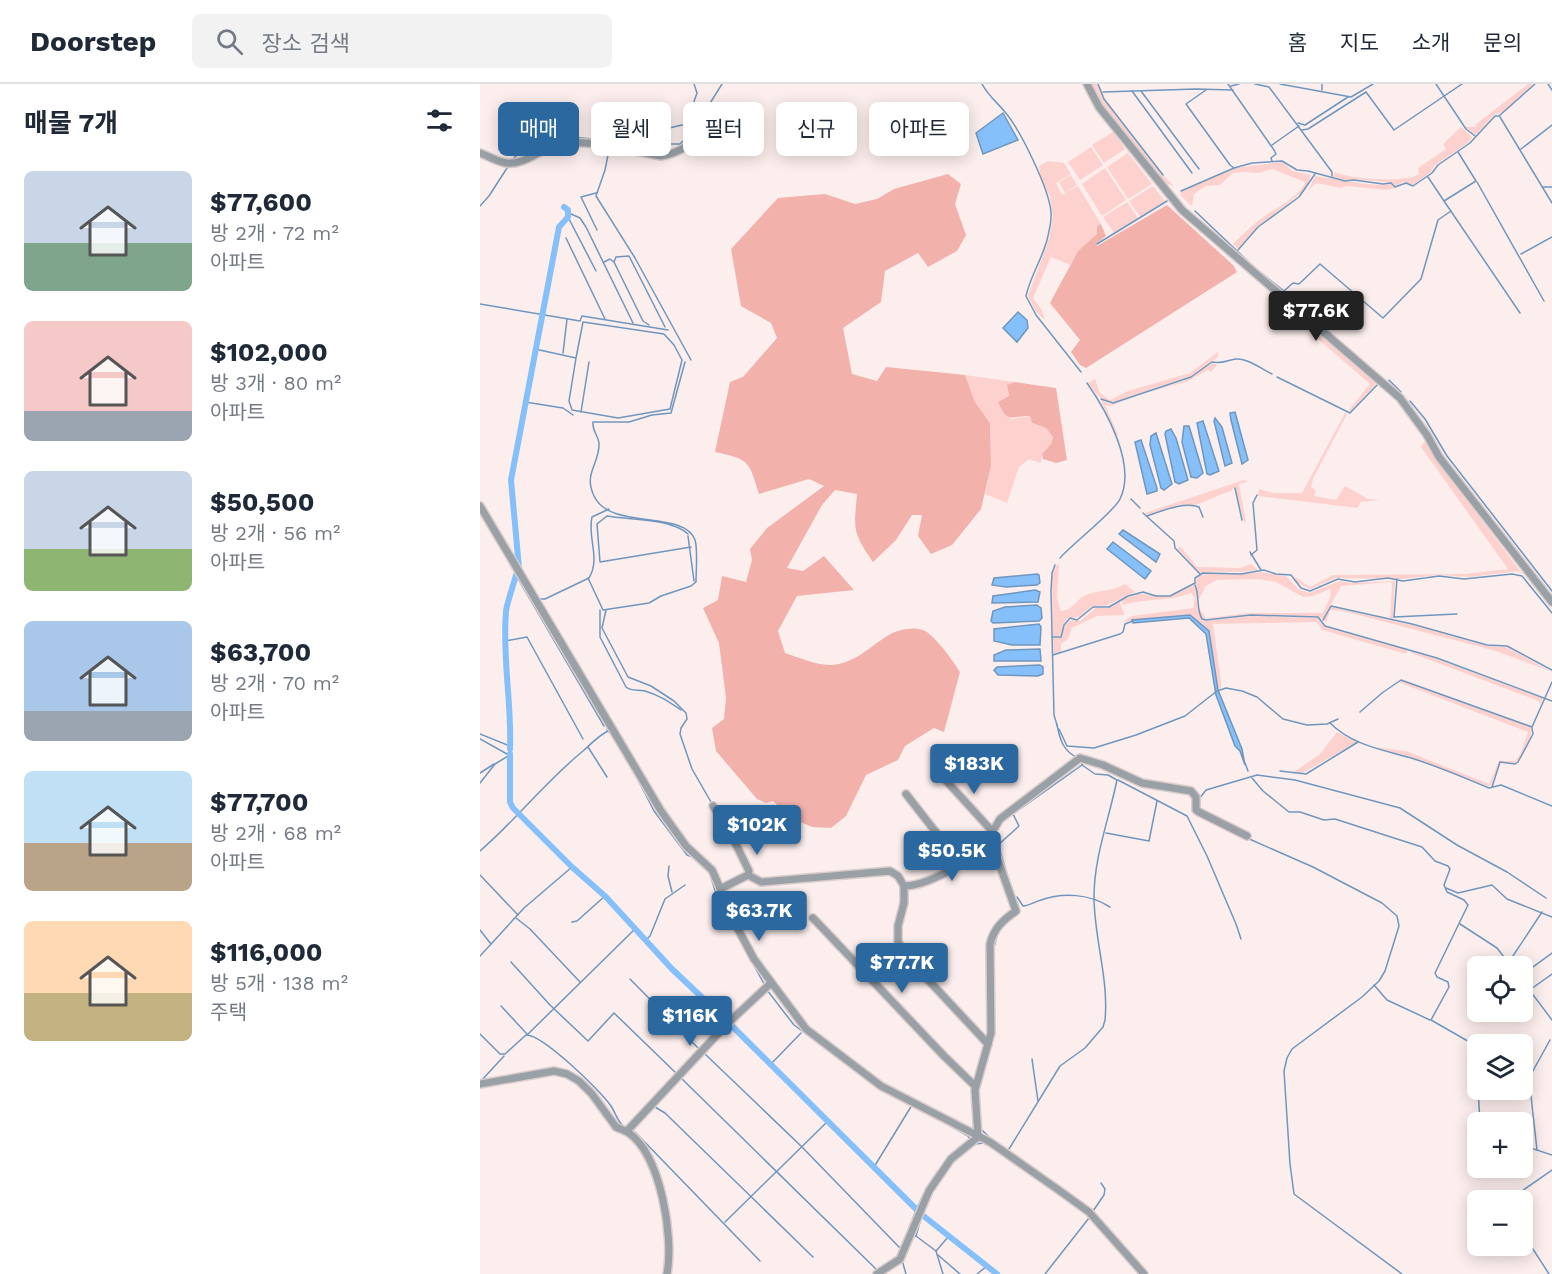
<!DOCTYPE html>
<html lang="ko">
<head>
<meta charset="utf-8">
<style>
	:root { --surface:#fff; --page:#f2f2f3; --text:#1f2937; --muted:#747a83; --line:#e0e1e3; --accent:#2a689f }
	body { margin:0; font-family:"Work Sans","Noto Sans KR",sans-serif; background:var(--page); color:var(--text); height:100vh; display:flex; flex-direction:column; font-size:22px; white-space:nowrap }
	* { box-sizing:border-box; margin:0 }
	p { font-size:20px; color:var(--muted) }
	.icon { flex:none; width:33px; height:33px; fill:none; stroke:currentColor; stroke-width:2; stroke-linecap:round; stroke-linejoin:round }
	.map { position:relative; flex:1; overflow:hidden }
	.side { display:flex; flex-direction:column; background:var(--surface); width:480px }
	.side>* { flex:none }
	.hud { position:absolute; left:18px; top:18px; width:570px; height:54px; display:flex; gap:12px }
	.controls { position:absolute; left:987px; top:872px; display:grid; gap:12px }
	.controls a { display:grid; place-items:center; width:66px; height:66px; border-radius:9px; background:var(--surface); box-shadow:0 3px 15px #0003; font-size:30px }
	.price { position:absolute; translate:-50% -51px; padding:0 14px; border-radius:6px; background:var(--accent); color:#fff; font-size:20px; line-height:39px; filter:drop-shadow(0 2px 3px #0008) }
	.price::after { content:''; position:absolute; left:50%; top:36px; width:18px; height:14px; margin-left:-9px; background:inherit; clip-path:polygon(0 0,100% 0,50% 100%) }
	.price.on { background:#222; color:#fff }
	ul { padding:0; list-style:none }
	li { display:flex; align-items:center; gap:18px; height:150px; padding:0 24px }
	li span { display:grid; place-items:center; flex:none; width:168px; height:120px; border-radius:9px; color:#555 }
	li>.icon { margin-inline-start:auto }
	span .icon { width:72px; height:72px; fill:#fffc; stroke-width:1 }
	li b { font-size:26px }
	h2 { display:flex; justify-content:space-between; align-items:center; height:72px; padding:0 24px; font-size:26px }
	.tag { padding:0 21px; border-radius:9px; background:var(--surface); box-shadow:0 3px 15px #0003; font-size:21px; line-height:54px }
	.tag.on { background:var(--accent); color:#fff }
	header { display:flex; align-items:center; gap:36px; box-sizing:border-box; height:84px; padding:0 30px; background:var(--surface); border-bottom:2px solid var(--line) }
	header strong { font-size:28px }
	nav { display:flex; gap:33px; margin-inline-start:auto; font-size:21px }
	.search { width:420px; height:54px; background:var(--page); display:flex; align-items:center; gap:15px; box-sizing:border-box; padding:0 21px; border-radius:9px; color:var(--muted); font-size:22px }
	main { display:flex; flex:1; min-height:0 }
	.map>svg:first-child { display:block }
</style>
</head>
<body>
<header>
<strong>Doorstep</strong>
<div class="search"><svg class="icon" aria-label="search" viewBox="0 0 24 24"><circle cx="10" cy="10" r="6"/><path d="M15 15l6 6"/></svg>장소 검색</div>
<nav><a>홈</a><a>지도</a><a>소개</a><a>문의</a></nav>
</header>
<main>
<section class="side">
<h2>매물 7개<svg class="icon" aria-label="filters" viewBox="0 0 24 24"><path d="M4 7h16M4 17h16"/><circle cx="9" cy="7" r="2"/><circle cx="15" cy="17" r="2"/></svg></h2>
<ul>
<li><span style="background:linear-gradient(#c9d6e8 60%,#7fa58c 0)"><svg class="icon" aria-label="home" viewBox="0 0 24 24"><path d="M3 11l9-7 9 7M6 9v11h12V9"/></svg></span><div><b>$77,600</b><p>방 2개 · 72 m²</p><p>아파트</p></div></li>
<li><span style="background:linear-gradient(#f6c9c9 75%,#9aa5b1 0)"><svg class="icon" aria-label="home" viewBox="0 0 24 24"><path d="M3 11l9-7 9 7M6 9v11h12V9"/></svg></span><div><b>$102,000</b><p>방 3개 · 80 m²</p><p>아파트</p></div></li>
<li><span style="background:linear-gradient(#c9d6e8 65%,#8fb573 0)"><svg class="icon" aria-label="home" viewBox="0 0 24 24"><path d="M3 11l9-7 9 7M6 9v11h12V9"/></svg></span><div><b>$50,500</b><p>방 2개 · 56 m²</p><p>아파트</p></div></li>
<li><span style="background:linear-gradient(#a9c7e8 75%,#9aa5b1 0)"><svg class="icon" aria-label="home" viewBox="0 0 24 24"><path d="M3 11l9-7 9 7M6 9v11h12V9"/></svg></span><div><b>$63,700</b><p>방 2개 · 70 m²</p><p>아파트</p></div></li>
<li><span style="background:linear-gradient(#bfe0f5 60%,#b9a48a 0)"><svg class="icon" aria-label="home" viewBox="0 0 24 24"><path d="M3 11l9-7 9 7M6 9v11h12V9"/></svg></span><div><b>$77,700</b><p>방 2개 · 68 m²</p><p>아파트</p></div></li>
<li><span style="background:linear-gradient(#ffd9b3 60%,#c2b280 0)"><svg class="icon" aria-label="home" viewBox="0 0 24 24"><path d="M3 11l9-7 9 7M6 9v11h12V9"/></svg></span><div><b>$116,000</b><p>방 5개 · 138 m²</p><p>주택</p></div></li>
</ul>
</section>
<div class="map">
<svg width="1072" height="1190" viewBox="0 0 1072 1190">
	<rect width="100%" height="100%" fill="#fceeed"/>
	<g fill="#fdd2ce">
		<path d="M610,0h7l7,15 59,76 11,11 -9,-3 -66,-83z"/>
		<path d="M1048,0h5l-28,27 -11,4 -18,20 -11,-8h11l-1,-2z"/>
		<path d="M981,43l11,10 -3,5 -35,24 -3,6 -18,13 -10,-3 -7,4c-8,-6 -38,-6 -49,-6 -5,1 -9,-3 -14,-3l2,-5c13,7 72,11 84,2l-1,-6 28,-19 -3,-5z"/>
		<path d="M633,48l12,17 -21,14 -12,-18z"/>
		<path d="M611,63l12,18 -23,15 -12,-18z"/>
		<path d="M648,69l24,31 -24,15 -21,-32z"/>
		<path d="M568,77l16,2 7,11 -15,9 6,12 3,-2 -6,-11 12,-7 6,10 -11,7 12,-6 23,38 -4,2v8l-19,17 -8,14 -19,-8 -18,41 9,12 3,10 -9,-8 -8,-16 21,-57 4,-22 -3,-21 -9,-16 -2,-14z"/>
		<path d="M802,78l11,9 18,4 -6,15 -48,37 -19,22 -5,-5c8,-8 16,-16 25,-23 12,-10 44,-25 47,-39l-33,-13 -13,4 -15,-1 -11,1 -13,12 -14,1 -12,8 -2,12 -11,-10v-4l3,-2 51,-22z"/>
		<path d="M625,84l21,32 -24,16 -20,-32z"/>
		<path d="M835,92c23,3 54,11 76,8l4,4 -9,2 -39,-4 -6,2 -25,-5 -8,8z"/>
		<path d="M673,102l12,15 -25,16 -11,-16z"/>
		<path d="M647,118l11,16 -24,15 -11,-16z"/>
		<path d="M834,246l62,54 -25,27 -2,-1 21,-26 -59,-51z"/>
		<path d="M738,268v5l-27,19 -81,27 -12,-7 -10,-13 7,-4 5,14 10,7 18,-9 62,-18z"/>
		<path d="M733,279l4,2 -6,7 -3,-2 -22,12 -45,12 -31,12 -5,-1 13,30h-3l-14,-35 9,4 74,-23z"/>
		<path d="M485,291l50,7 -8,3 2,11 -11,6 13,17 19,-3 2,7 14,5 7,9 -1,7 -10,10 -1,9 -12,-4 -10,8 -12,36 -22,-9 6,-28 -1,-43 -15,-21z"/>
		<path d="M865,329l2,1 -34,65 -2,8 5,4 -2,5 22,4 9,-14 23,13 12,1 -20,2 -2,6 -100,-12 1,-7 14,4h29z"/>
		<path d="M944,358h3l31,47 65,86 -5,-4 -47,6 -33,-2 -37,4 -65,-1 -26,11 -14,-7 -1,-5 15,10 23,-12 132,-1 43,-5 -87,-122z"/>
		<path d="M764,396l4,2 -9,2 7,38h-2l-9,-35 -4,4c-15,4 -37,19 -52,14l-32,10 -2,-2z"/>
		<path d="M701,463l16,20 43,1 11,-4 7,6c-19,4 -38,0 -58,3l-23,-25z"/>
		<path d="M579,480l-2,34 4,13c12,-1 14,-10 23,-15 13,-7 26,-3 41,-12l10,8 -30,14h-13l-13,11 -11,1 -5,6 -3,12h-7l-1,-62 4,-8z"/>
		<path d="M782,488l24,4 12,13 11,4 31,-12 11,2 44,-2 -2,38 -3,-1 2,-33 -1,-3 -50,4 -18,33 -9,-3 -63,-1 -49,4 -4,-8 2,-2 6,9 45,-5h72l8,-18 -1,-6 -17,7 -10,1 -27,-15 -18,-3 -41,1 -11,6 -7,13 -4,-16 4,-7c20,-7 42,0 63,-4z"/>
		<path d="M714,501c5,12 1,24 8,35l4,1 46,-5 65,2 8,9 83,22 -2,5 -84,-24 -5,-8 -104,2 8,57v6l-3,2 -9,-58 -19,-16 -67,7 9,-6 61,-8 2,-10 -4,-5c-22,9 -45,5 -68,12l-2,-5 16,-6 34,2z"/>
		<path d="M639,517l6,14 -28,1 -25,12 -4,11 -7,5v8l-7,2 -1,-16 8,-1 4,-12 5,-5 10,1 16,-13h12z"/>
		<path d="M851,523l81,18 75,21 19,1 46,25 -56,-21 -153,-40 -13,-1 -4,13 -2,-3z"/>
		<path d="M932,566l131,48 -3,7 -1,-4 -128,-48z"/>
		<path d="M921,596l130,47c2,12 -8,28 -16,36l-15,-1 -9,23 -3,1 -64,-24 -50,-15 32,4 83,33 10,-23h16l6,-8 7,-21 -130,-50z"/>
		<path d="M857,648l20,10 -56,32 -7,-2 26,-18z"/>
	</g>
	<g fill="#f3b1ab">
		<path d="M468,90l13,10 -6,20 11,31 -9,16 -29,16 -10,-14 -33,18 -4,31 -38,26 9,46 25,7 9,-14 79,8 10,27 15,21 1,43 -10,43 -29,36 -21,9 -13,-18 4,-21h-10l-16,25 -23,22c-21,-30 -19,-33 -16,-68l-22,-4 -13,15 -35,63 16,3 21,-15 30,34 -57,6 -19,35 7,22c16,5 36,15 54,11 19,-4 32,-18 48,-28 9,-6 26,-10 36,-6 11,4 31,32 37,42l-16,60 -10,-4 -29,18 -7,14 -32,15 -20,41 -15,12 -19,-1 -21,-9 -18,-17 -7,2 -9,-4 -41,-48 -4,-23 12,-9 2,-21 -7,-55 -16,-35 15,-8 4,-24 24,6 6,-22 -2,-11 17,-21 57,-42 -15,-7 -50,15c-10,-33 -10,-35 -44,-42l15,-70 13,-5 34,-39 -6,-15 -30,-17 -10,-57 47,-51 47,-4 30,10 22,-5 17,-10z"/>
		<path d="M687,121l66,60 4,7 -151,96 -6,-3 -9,-13 9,-12 -30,-37 28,-52 19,-17v-8l4,-2 5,12 -10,8 1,2z"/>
		<path d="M535,298l41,6 11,72 -11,3 -13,-4 -1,-5 9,-10 2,-7 -7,-9 -14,-5 -2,-7c-21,0 -22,8 -32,-14l11,-6 -2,-11z"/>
	</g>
	<g fill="#85c0fa" stroke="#6f96be" stroke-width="1.5">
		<path d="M523,29l15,27 -35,14 -7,-21z"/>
		<path d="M538,228l9,8 1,8 -11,14 -14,-14z"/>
		<path d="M755,328l13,48 -6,4 -11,-44 -1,-7z"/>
		<path d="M735,334l7,9 10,36 -7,3 -11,-45z"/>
		<path d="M723,337l16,50 -9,4 -3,-1 -10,-51z"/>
		<path d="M704,342h5l14,47 -6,5 -6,-1 -9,-35z"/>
		<path d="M691,345l5,9 12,42 -9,4 -4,-2 -10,-48 1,-3z"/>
		<path d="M676,349l16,51 -8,6 -3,-2 -11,-43 1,-9z"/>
		<path d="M661,356l16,48v3l-10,3 -12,-52z"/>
		<path d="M643,446l37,24 -4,8 -37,-28z"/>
		<path d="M633,458l38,29 -6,8 -38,-30z"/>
		<path d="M557,490l2,1 1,8 -3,2 -31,2 -14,-2 2,-7z"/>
		<path d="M555,506l5,2 -2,10 -46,1 1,-7z"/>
		<path d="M557,521l4,3 1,10 -3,3 -46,2 -2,-2 2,-10 12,-4z"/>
		<path d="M710,531l19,16 9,59 24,59 3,16 -5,-14 -5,-5 -19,-51 -10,-61 -17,-16 -56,5 -1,-3z"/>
		<path d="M559,540l2,3 -1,18h-28l-18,-4v-12z"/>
		<path d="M560,565l1,12h-47v-6l12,-5z"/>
		<path d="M560,581l3,2v7l-5,2 -40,-1 -4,-5 3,-3z"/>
	</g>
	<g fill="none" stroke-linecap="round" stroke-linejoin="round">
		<g stroke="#6f96be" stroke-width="1.5">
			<path d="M502,0c7,13 15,18 23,28 16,19 44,77 46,100 1,9 -2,19 -4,28 -5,19 -17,37 -21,56l10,19 45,57"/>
			<path d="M618,0l6,15 59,76"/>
			<path d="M748,0l46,66 2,4 -5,4 1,3"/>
			<path d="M775,0l14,3 63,85v4"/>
			<path d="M800,0l71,13 22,-13"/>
			<path d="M842,0v6"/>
			<path d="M956,0l30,45 9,7"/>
			<path d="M1068,0l4,6"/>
			<path d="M751,2l8,-2"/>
			<path d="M726,6l-20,14 44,61 4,3"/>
			<path d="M652,7l60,82"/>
			<path d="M661,7l58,78"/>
			<path d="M623,8l93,-3 37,1"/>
			<path d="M1020,33l52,86"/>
			<path d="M818,39l7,2 43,-28"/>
			<path d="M822,46l6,-1 58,-37 28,38 68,-46"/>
			<path d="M130,58l1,-4 -5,-4 2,-8 14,-9 28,5 11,8 25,-6 11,-31 -3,-9"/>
			<path d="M792,61l27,-19"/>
			<path d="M1041,65l31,-24"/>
			<path d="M129,66l-4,20 -9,26 39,62 56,102"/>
			<path d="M978,68l18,29 -32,20 76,112"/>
			<path d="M31,77l23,-23 18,-3 90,9h38l12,-12 30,-48"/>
			<path d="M948,93l16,24"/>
			<path d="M997,98l67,119"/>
			<path d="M1063,103h9"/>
			<path d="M701,107l53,-23 18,-5 30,-2 15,9 11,1 37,10 9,-1 29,4 8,-1 4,4 11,-4 7,3 19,-13 6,-8 32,-22 25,-27h4l36,-32"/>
			<path d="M116,109l-15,4 16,33"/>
			<path d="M0,122l9,-10 20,-31"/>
			<path d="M715,127l60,57 29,23 9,-8 6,1 21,-20 63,54 38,-39 17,-59 13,-9"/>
			<path d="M89,129l11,5 6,9 47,96"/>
			<path d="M88,133l28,54"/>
			<path d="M86,154l39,81"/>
			<path d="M617,160l70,-43"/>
			<path d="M758,166l20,-23 41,-30 16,-23"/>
			<path d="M1041,170l31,-17"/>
			<path d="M124,178l6,-3 4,3 2,-5 13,-1 36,71"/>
			<path d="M134,178l29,59 6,4"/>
			<path d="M0,220l100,17 2,-5 86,14"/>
			<path d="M55,265l41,9 7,-36 81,12 10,11 8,15 -12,49 -52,9 -46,-8 -3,-9 7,-43"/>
			<path d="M83,269l4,-34"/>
			<path d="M797,293l73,36 27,-28"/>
			<path d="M909,296l12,12"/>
			<path d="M621,315l12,4 78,-26 21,-15c12,2 14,-2 24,-3 11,-1 26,10 36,15"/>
			<path d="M930,317l15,18 22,37 105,135"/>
			<path d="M45,318l38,6 10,7"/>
			<path d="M101,328l8,-50"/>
			<path d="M755,404l7,32"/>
			<path d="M651,415l9,9"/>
			<path d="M663,429l31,28 1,7 25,26"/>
			<path d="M667,432c15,-5 38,-15 52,-9l4,10"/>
			<path d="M208,450c-18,-16 -58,-14 -81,-18l-10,8 3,38 91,-15"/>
			<path d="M208,452l6,45"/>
			<path d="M770,468l11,18"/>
			<path d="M771,471l6,-5 -4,-47 4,-8"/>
			<path d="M580,474c12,-14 54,-46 60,-59 17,-34 -14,-89 -33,-116"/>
			<path d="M575,481l-3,8 -1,18 3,124 3,10"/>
			<path d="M36,491l88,151"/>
			<path d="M108,494l15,32 46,-7 12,-7 30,-10 5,-4c0,-10 2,-33 -1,-42 -11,-31 -85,-9 -101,-44 -11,-23 6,-32 5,-53 -1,-8 -7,-12 -6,-21h36l23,-7 19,-2 14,-51"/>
			<path d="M715,501c5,12 1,24 7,34l4,1 45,-5 67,2 7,9 112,32 115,43"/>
			<path d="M59,515h6l44,-21c12,-20 -2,-40 3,-61l17,-8"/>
			<path d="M120,526v27l26,50c6,5 12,2 19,4 14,4 24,11 36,19"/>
			<path d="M126,526l-4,18 26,49 23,9 23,15 12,12 1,6 -6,9 -1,6 12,35 19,33"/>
			<path d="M914,533l63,-3"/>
			<path d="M914,533l3,-38"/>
			<path d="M843,536l8,-14 81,18 75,21 20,1 45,24"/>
			<path d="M572,553h9l3,-12 6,-7 7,2 16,-13h16l19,-11 15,-4 13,4h14l25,-13v-5l8,-5 38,1 23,-4 12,4 15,1 10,13 9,3 28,-12 17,3 33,-4 15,3 36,-5 25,3 48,-5 10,2 30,37"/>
			<path d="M25,557l22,-4 56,102"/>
			<path d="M573,571l67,-21 3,-2 2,-8 8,-3"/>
			<path d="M880,628l22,-19 19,-13 131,47 20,-45"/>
			<path d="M850,639c22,22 53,27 81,35 26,8 52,19 78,30l12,-3 51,21"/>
			<path d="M577,641c3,15 6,26 21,33"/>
			<path d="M579,645l8,17 27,2 42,-13 49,-19 32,-25 9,-3 16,3 15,6 26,22 24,6 20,-1 11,-5"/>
			<path d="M127,646l5,5"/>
			<path d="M0,650l30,12"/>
			<path d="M0,655l27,15"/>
			<path d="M108,663l19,30"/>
			<path d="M765,679l3,8"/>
			<path d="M152,684l22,43 33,44 8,3"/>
			<path d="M800,687l26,3 52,-32"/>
			<path d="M0,689l14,-9"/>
			<path d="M772,694l11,13 26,21h11l24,8 11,-1 87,28 13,14 13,5 2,3 -6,16 3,7 17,8 4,5 -33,68 2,4 11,5 1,5 -18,33 42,24 -1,10 6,33"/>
			<path d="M638,696l69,36 20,40 29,68 5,15"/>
			<path d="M0,699l15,-19 15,-9"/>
			<path d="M1012,703l8,-25 15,2 3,-2 15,-28 -1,-6"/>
			<path d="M719,715l7,-9 51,-15 38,5 105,28 57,37 50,27 39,26"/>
			<path d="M626,749l43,8 8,-40"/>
			<path d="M767,754l66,29 69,36 15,13 2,10 -14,45 -6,10 -17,16 -70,52 -5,9 -3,13 6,93 4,30 108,80"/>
			<path d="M0,767c37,-32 65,-69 103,-100 8,-7 15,-15 25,-20"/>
			<path d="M189,782l-1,10 4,16"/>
			<path d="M230,790l7,23 47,87"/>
			<path d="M0,791l38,40"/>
			<path d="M966,804l12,5 34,-8 15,14 45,18"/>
			<path d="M537,813l6,9c6,0 11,-4 18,-6 22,-8 49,-6 69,7"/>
			<path d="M538,825l-20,-64 21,-19 -6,-12 69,-49"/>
			<path d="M36,834l14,11 50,53"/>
			<path d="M92,838l5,-1 28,-25"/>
			<path d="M527,838l11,-8"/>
			<path d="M980,840l37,24 14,18"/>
			<path d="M0,846l11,14"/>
			<path d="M166,856l4,-4 15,-37 20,-14"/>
			<path d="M514,863l4,-15"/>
			<path d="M0,872l44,-48 48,-41"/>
			<path d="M31,878l39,43 38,36 26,-28 63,61"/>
			<path d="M1029,878l33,-50"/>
			<path d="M1042,891l30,-22"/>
			<path d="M514,892v25"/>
			<path d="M150,895l69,70"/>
			<path d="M1042,896l30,40"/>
			<path d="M894,901l13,15 43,20"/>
			<path d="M1051,905l21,-15"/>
			<path d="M287,906l27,35 78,58"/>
			<path d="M21,922l26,28"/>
			<path d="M0,950l20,20h5l21,-19c16,-1 75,56 85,71 4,6 6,14 12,20"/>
			<path d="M47,951l108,-106"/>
			<path d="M225,970l97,93 96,99 2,2 3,-4"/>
			<path d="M552,975l6,42"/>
			<path d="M290,981l31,-32"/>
			<path d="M200,993l196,192"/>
			<path d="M1,997l23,-25"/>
			<path d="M998,1005l2,33"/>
			<path d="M173,1024l2,-1 10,6 148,144"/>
			<path d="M462,1037l26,15 2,3"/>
			<path d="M501,1045l9,9"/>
			<path d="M155,1048l125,129"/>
			<path d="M495,1060l9,-1 8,5"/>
			<path d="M519,1060l94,67 51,58"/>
			<path d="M1042,1061l30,10"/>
			<path d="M529,1065l51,-83 25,-18 18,-21 2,-7c4,-41 -11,-82 -11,-123 0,-40 15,-78 23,-117l-9,-5 -13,-1 -13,-9v-4"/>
			<path d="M1057,1066l-8,-72 21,-38"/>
			<path d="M394,1083l38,-62"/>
			<path d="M1029,1116l43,-30"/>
			<path d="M613,1127l11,-16 1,-6 -4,-6"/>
			<path d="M441,1134l-5,18 20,15"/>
			<path d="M245,1138l102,-100"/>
			<path d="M1042,1148l27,42"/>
			<path d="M425,1156c13,-39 29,-75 64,-100"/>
			<path d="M458,1171l22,19"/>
			<path d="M424,1174l9,-21 3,-1"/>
			<path d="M422,1176l4,14"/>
			<path d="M405,1189l14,-9"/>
			<path d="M463,1190l-7,-23 13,-15"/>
			<path d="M497,1190l10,-8"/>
			<path d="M565,1190l44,-56"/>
		</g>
		<g stroke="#85c0fa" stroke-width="6">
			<path d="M39,484l-8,-88 48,-253 9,-10v-7l-4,-3"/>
			<path d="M30,665c2,-46 -8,-90 -4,-138 2,-12 7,-24 10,-36"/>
			<path d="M30,670v48l3,6 59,59 34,30 66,72 55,52"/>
			<path d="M250,940l187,186"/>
			<path d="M441,1130l76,60"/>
		</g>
		<defs>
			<g id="minor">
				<path d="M607,0l12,23 83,103 218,188 27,37 12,22 113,145"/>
				<path d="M0,69c8,3 18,9 26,10 20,3 38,-18 57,-20 30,-3 69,8 98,13 29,-4 43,-27 65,-42"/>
				<path d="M0,422l181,305 25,35 26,24 27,61 15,28 52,70 75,57 109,56 70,49 29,21 55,62"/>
				<path d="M460,690l52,57"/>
				<path d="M426,710l54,69"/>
				<path d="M233,722l15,22 21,43 -1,4 -28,14"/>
				<path d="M268,791l13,7 129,-11 8,5 6,10v17l-6,23v15l6,13 84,90"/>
				<path d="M424,802c28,0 64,-28 89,-40"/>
				<path d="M333,834l131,138 31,30"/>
				<path d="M0,1000l74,-13 13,3 12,7 13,13 24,33c4,2 9,3 13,6 32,23 45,104 38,141"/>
				<path d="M147,1047l100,-107 44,-41"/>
				<path d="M397,1190l23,-15 29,-68 22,-32 27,-22 -3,-47 16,-57 -1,-89c4,-16 13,-24 26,-33l-23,-65 -2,-12 9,-15 80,-61 23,7 39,18 49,8 5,6v13l3,2 48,24"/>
			</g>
		</defs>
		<use href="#minor" stroke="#d9cccb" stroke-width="10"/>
		<use href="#minor" stroke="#99a0a6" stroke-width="7"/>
	</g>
</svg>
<div class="controls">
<a><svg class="icon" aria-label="locate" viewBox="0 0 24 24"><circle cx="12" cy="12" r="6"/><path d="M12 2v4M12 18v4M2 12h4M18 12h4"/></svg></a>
<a><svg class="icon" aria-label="layers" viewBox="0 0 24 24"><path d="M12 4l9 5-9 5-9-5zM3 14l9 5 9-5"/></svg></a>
<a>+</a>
<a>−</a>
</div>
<b class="price on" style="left:836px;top:258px">$77.6K</b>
<b class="price" style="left:494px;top:711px">$183K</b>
<b class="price" style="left:277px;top:772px">$102K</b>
<b class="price" style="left:472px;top:798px">$50.5K</b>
<b class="price" style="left:279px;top:858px">$63.7K</b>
<b class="price" style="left:422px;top:910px">$77.7K</b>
<b class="price" style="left:210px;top:963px">$116K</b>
<div class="hud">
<a class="tag on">매매</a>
<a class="tag">월세</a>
<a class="tag">필터</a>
<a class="tag">신규</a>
<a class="tag">아파트</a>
</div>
</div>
</main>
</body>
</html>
